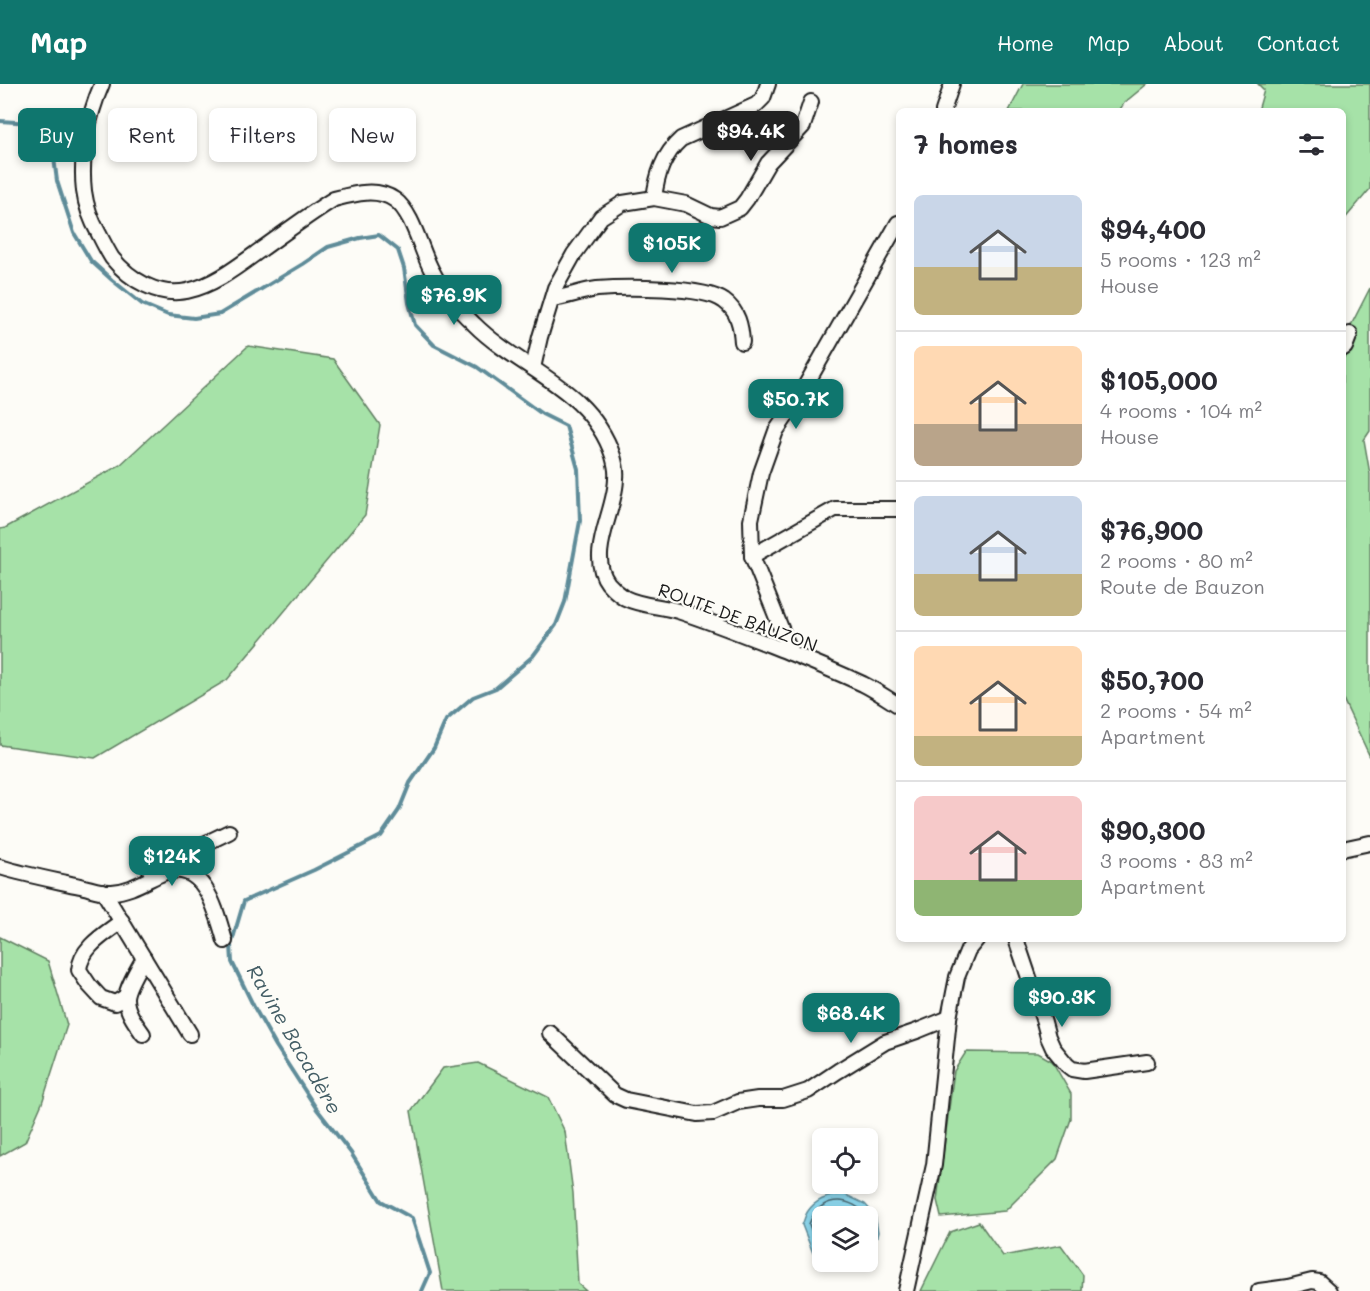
<!DOCTYPE html>
<html lang="en">
<head>
<meta charset="utf-8">
<style>
	:root { --surface:#fff; --page:#f7f7f7; --text:#2b2b33; --muted:#7c7c81; --line:#e1e1e2; --accent:#0f766e }
	body { margin:0; font-family:Mali,sans-serif; background:var(--page); color:var(--text); height:100vh; display:flex; flex-direction:column; font-size:22px; white-space:nowrap }
	* { box-sizing:border-box; margin:0 }
	p { font-size:20px; color:var(--muted) }
	.icon { flex:none; width:33px; height:33px; fill:none; stroke:currentColor; stroke-width:2; stroke-linecap:round; stroke-linejoin:round }
	.map { position:relative; flex:1; overflow:hidden }
	.details { position:absolute; left:896px; top:24px; width:450px; height:834px; display:flex; flex-direction:column; background:var(--surface); border-radius:9px; box-shadow:0 3px 9px #0003 }
	.details>* { flex:none }
	.guide { position:absolute; left:18px; top:24px; width:570px; height:54px; display:flex; gap:12px }
	.controls { position:absolute; left:812px; top:1044px; display:grid; gap:12px }
	.controls a { display:grid; place-items:center; width:66px; height:66px; border-radius:9px; background:var(--surface); box-shadow:0 3px 9px #0003; font-size:30px }
	.price { position:absolute; translate:-50% -51px; padding:0 14px; border-radius:12px; background:var(--accent); color:#fff; font-size:20px; line-height:39px; filter:drop-shadow(0 2px 3px #0008) }
	.price::after { content:''; position:absolute; left:50%; top:36px; width:18px; height:14px; margin-left:-9px; background:inherit; clip-path:polygon(0 0,100% 0,50% 100%) }
	.price.active { background:#222; color:#fff }
	ul { padding:0; list-style:none }
	li { display:flex; align-items:center; gap:18px; height:150px; padding:0 18px }
	li+li { border-top:2px solid var(--line) }
	li span { display:grid; place-items:center; flex:none; width:168px; height:120px; border-radius:9px; color:#555 }
	li>.icon { margin-inline-start:auto }
	span .icon { width:72px; height:72px; fill:#fffc; stroke-width:1 }
	li b { font-size:26px }
	h2 { display:flex; justify-content:space-between; align-items:center; height:72px; padding:0 18px; font-size:26px }
	.pill { padding:0 21px; border-radius:9px; background:var(--surface); box-shadow:0 3px 9px #0003; font-size:21px; line-height:54px }
	.pill.active { background:var(--accent); color:#fff }
	header { display:flex; align-items:center; gap:36px; box-sizing:border-box; height:84px; padding:0 30px; background:var(--accent); color:#fff }
	header strong { font-size:28px }
	nav { display:flex; gap:33px; margin-inline-start:auto; font-size:21px }
	.map>svg:first-child { display:block }
</style>
</head>
<body>
<header>
<strong>Map</strong>
<nav><a>Home</a><a>Map</a><a>About</a><a>Contact</a></nav>
</header>
<div class="map">
<svg width="1370" height="1207" viewBox="0 0 1370 1207">
	<rect width="100%" height="100%" fill="#fdfcf7"/>
	<filter id="ink" filterUnits="userSpaceOnUse"><feTurbulence type="fractalNoise" baseFrequency=".0167" numOctaves="2"/><feDisplacementMap in="SourceGraphic" scale="12" xChannelSelector="R" yChannelSelector="G"/><feConvolveMatrix kernelMatrix="1 2 1 2 8 2 1 2 1" color-interpolation-filters="sRGB"/></filter>
	<g filter="url(#ink)">
		<g fill="#a6e2a8" stroke="#617f62" stroke-width="1.5">
			<path d="M1023,0h124l-23,19 -5,8h-110z"/>
			<path d="M1258,0h112v105l-27,32 -1,-110h-84l6,-21z"/>
			<path d="M1370,204v143l-6,9 6,34v283l-27,-58 -1,-356z"/>
			<path d="M248,262l85,13 47,66 -15,90 -138,165 -132,78 -95,-13v-216l5,-1 115,-63z"/>
			<path d="M0,853l48,24 19,64 -25,78 -17,39 -25,14z"/>
			<path d="M966,968l72,1 14,8 19,33v25l-14,40 -52,52 -64,6 -4,-17 17,-129z"/>
			<path d="M478,979l70,34 17,35 8,61 5,91 8,7h-143l-32,-180 32,-43z"/>
			<path d="M979,1138l24,34 58,-11 22,30 -1,16h-161l29,-59z"/>
		</g>
		<path fill="#8cd6ec" stroke="#5f8c99" stroke-width="1.5" d="M844,1110l21,10 10,11 3,17 -3,12 -8,8v-36h-45v44l-9,-7 -11,-28c2,-4 3,-10 6,-14 8,-12 23,-16 36,-17z"/>
		<g fill="none" stroke-linecap="round" stroke-linejoin="round">
			<g stroke="#49666f" stroke-width="1.5">
				<path d="M822,1155l-5,-14c8,-21 25,-19 41,-9"/>
				<path d="M822,1168l-4,-3 -9,-25c20,-50 81,-7 58,20"/>
			</g>
			<path stroke="#5f8c99" stroke-width="4" d="M0,37l31,2 8,7 14,20 4,31 17,52 17,28 21,19 30,24 26,11 26,3 26,-4 83,-50 25,-17 32,-9 19,-3 19,15 6,18 5,35 6,22 19,20 43,22 65,47 24,12 12,43 2,52 -15,81 -9,23 -23,31 -37,32 -23,9 -27,23 -12,28 -24,35 -11,27 -18,26 -67,34 -70,31 -13,44 1,17 22,45 22,39 40,62 35,45 30,48 31,17 18,55 -8,18"/>
			<defs>
				<g id="minor">
					<path d="M102,0c-14,32 -22,72 -18,107 2,16 7,29 15,43 4,8 8,16 13,24 18,22 46,39 75,33 27,-6 50,-24 72,-40 24,-17 49,-36 75,-52 19,-5 43,-12 61,1 18,13 26,51 37,71 10,20 26,38 42,53 46,46 116,63 139,132 2,7 4,15 3,22 0,33 -30,76 -8,105 5,6 11,11 17,15 16,8 36,8 53,13 37,12 74,27 110,41 25,10 51,21 75,32 12,6 24,14 35,21"/>
					<path d="M943,27l9,-27"/>
					<path d="M654,114c3,-23 9,-43 27,-59l75,-34 7,-7 5,-14"/>
					<path d="M552,215c15,-2 30,-8 45,-10 26,-2 107,-3 127,12 14,10 17,25 18,41"/>
					<path d="M1342,265l3,-2 5,-13"/>
					<path d="M533,284l7,-31 15,-49 19,-34 27,-37 22,-14 31,-5 32,6 25,12 9,1 20,-9 7,-9 21,-36 35,-37 8,-24"/>
					<path d="M752,472l83,-47h63"/>
					<path d="M791,569l-39,-97 -1,-36 10,-47 15,-42 23,-34 99,-174"/>
					<path d="M1342,765l28,-6"/>
					<path d="M0,783c26,8 53,13 80,19 10,2 22,7 32,6 19,-1 34,-12 51,-19 42,-15 54,41 62,68"/>
					<path d="M150,786l79,-38"/>
					<path d="M103,807l87,143"/>
					<path d="M122,837c-17,13 -41,26 -43,49l10,15 12,13 14,5 10,-6"/>
					<path d="M1016,855l28,83 4,15 5,11 14,17 5,4 12,2 63,-9"/>
					<path d="M550,949l65,62 11,5 71,14 16,-1 25,-11 20,-3h25l25,-8 30,-20 47,-29 32,-11 32,-13"/>
					<path d="M143,950c-7,-10 -17,-23 -17,-36 0,-10 13,-31 18,-40"/>
					<path d="M906,1207l28,-126 15,-147 8,-41 11,-27 9,-11"/>
					<path d="M1259,1207l29,-4 24,-6 7,1 10,9"/>
				</g>
			</defs>
			<use href="#minor" stroke="#1c1c1c" stroke-width="18"/>
			<use href="#minor" stroke="#fdfcf7" stroke-width="14"/>
		</g>
	</g>
	<g text-anchor="middle" dominant-baseline="central" stroke-width="4.5" stroke-linejoin="round" paint-order="stroke">
		<g font-size="18" fill="#1c1c1c" stroke="#fdfcf7">
			<text transform="translate(738 533) rotate(20)">ROUTE DE BAUZON</text>
		</g>
		<g font-size="20" font-style="italic" fill="#435d65" stroke="#fdfcf7">
			<text transform="translate(295 955) rotate(60)">Ravine Bacadère</text>
		</g>
	</g>
</svg>
<div class="controls">
<a><svg class="icon" aria-label="locate" viewBox="0 0 24 24"><circle cx="12" cy="12" r="6"/><path d="M12 2v4M12 18v4M2 12h4M18 12h4"/></svg></a>
<a><svg class="icon" aria-label="layers" viewBox="0 0 24 24"><path d="M12 4l9 5-9 5-9-5zM3 14l9 5 9-5"/></svg></a>
</div>
<b class="price active" style="left:751px;top:78px">$94.4K</b>
<b class="price" style="left:672px;top:190px">$105K</b>
<b class="price" style="left:454px;top:242px">$76.9K</b>
<b class="price" style="left:796px;top:346px">$50.7K</b>
<b class="price" style="left:172px;top:803px">$124K</b>
<b class="price" style="left:1062px;top:944px">$90.3K</b>
<b class="price" style="left:851px;top:960px">$68.4K</b>
<div class="guide">
<a class="pill active">Buy</a>
<a class="pill">Rent</a>
<a class="pill">Filters</a>
<a class="pill">New</a>
</div>
<section class="details">
<h2>7 homes<svg class="icon" aria-label="filters" viewBox="0 0 24 24"><path d="M4 7h16M4 17h16"/><circle cx="9" cy="7" r="2"/><circle cx="15" cy="17" r="2"/></svg></h2>
<ul>
<li><span style="background:linear-gradient(#c9d6e8 60%,#c2b280 0)"><svg class="icon" aria-label="home" viewBox="0 0 24 24"><path d="M3 11l9-7 9 7M6 9v11h12V9"/></svg></span><div><b>$94,400</b><p>5 rooms · 123 m²</p><p>House</p></div></li>
<li><span style="background:linear-gradient(#ffd9b3 65%,#b9a48a 0)"><svg class="icon" aria-label="home" viewBox="0 0 24 24"><path d="M3 11l9-7 9 7M6 9v11h12V9"/></svg></span><div><b>$105,000</b><p>4 rooms · 104 m²</p><p>House</p></div></li>
<li><span style="background:linear-gradient(#c9d6e8 65%,#c2b280 0)"><svg class="icon" aria-label="home" viewBox="0 0 24 24"><path d="M3 11l9-7 9 7M6 9v11h12V9"/></svg></span><div><b>$76,900</b><p>2 rooms · 80 m²</p><p>Route de Bauzon</p></div></li>
<li><span style="background:linear-gradient(#ffd9b3 75%,#c2b280 0)"><svg class="icon" aria-label="home" viewBox="0 0 24 24"><path d="M3 11l9-7 9 7M6 9v11h12V9"/></svg></span><div><b>$50,700</b><p>2 rooms · 54 m²</p><p>Apartment</p></div></li>
<li><span style="background:linear-gradient(#f6c9c9 70%,#8fb573 0)"><svg class="icon" aria-label="home" viewBox="0 0 24 24"><path d="M3 11l9-7 9 7M6 9v11h12V9"/></svg></span><div><b>$90,300</b><p>3 rooms · 83 m²</p><p>Apartment</p></div></li>
</ul>
</section>
</div>
</body>
</html>
